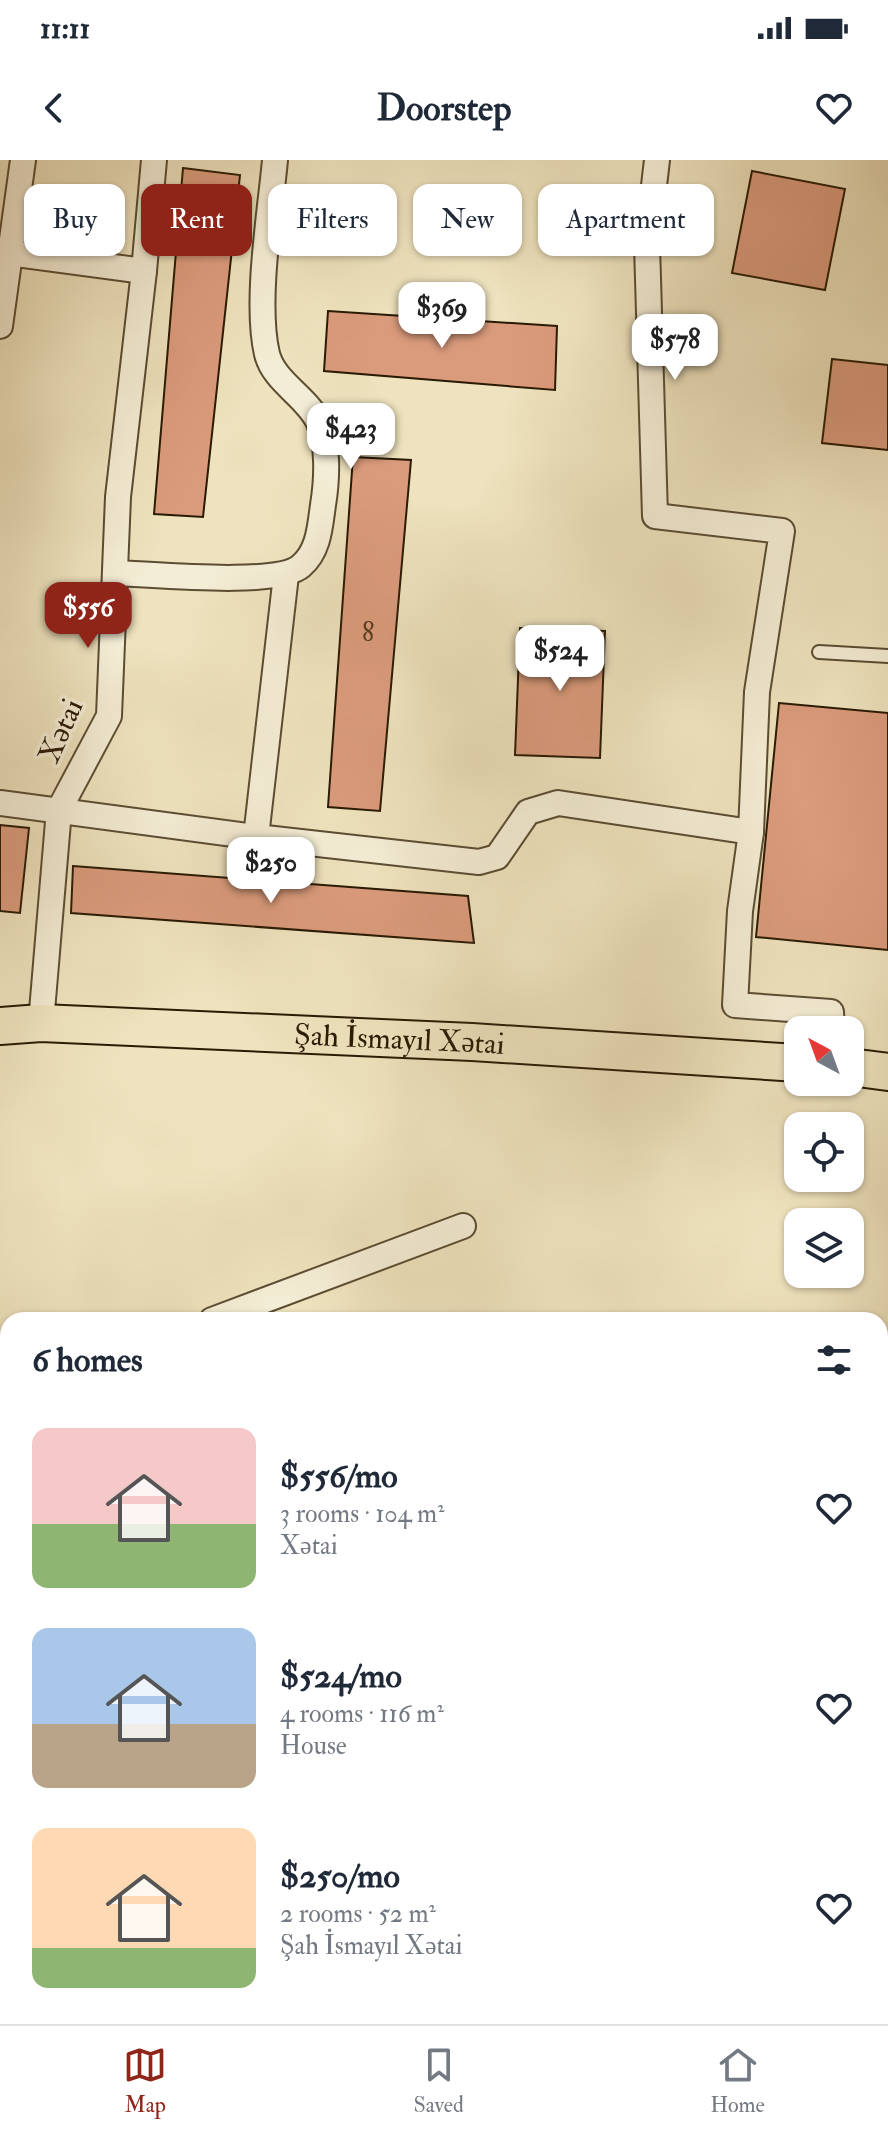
<!DOCTYPE html>
<html lang="en">
<head>
<meta charset="utf-8">
<style>
	:root { --surface:#fff; --page:#f2f2f3; --text:#1f2937; --muted:#747a83; --line:#e0e1e3; --accent:#8f2418 }
	body { margin:0; font-family:"IM FELL Double Pica",serif; background:var(--page); color:var(--text); height:100vh; display:flex; flex-direction:column; font-size:30px; white-space:nowrap }
	* { box-sizing:border-box; margin:0 }
	p { font-size:26px; color:var(--muted) }
	.icon { flex:none; width:44px; height:44px; fill:none; stroke:currentColor; stroke-width:2; stroke-linecap:round; stroke-linejoin:round }
	.map { position:relative; flex:1; overflow:hidden }
	.side { position:absolute; left:0px; top:1152px; width:888px; height:712px; display:flex; flex-direction:column; background:var(--surface); border-radius:24px 24px 0 0; box-shadow:0 2px 6px #0004 }
	.side>* { flex:none }
	.guide { position:absolute; left:24px; top:24px; width:840px; height:72px; display:flex; gap:16px }
	.needle { width:52px; rotate:319deg }
	.tools { position:absolute; left:784px; top:856px; display:grid; gap:16px }
	.tools a { display:grid; place-items:center; width:80px; height:80px; border-radius:16px; background:var(--surface); box-shadow:0 2px 6px #0004; font-size:40px }
	.price { position:absolute; translate:-50% -68px; padding:0 18px; border-radius:16px; background:#fff; color:#222; font-size:26px; line-height:52px; filter:drop-shadow(0 2px 4px #0008) }
	.price::after { content:''; position:absolute; left:50%; top:48px; width:24px; height:18px; margin-left:-12px; background:inherit; clip-path:polygon(0 0,100% 0,50% 100%) }
	.price.on { background:var(--accent); color:#fff }
	ul { padding:0; list-style:none }
	li { display:flex; align-items:center; gap:24px; height:200px; padding:0 32px }
	li span { display:grid; place-items:center; flex:none; width:224px; height:160px; border-radius:16px; color:#555 }
	li>.icon { margin-inline-start:auto }
	span .icon { width:96px; height:96px; fill:#fffc; stroke-width:1 }
	li b { font-size:34px }
	h2 { display:flex; justify-content:space-between; align-items:center; height:96px; padding:0 32px; font-size:34px }
	.tag { padding:0 28px; border-radius:16px; background:var(--surface); box-shadow:0 2px 6px #0004; font-size:28px; line-height:72px }
	.tag.on { background:var(--accent); color:#fff }
	.status { display:flex; justify-content:space-between; align-items:center; height:56px; padding:0 40px; background:var(--surface); direction:ltr }
	.status svg { height:22px; fill:currentColor }
	header { display:flex; justify-content:space-between; align-items:center; height:104px; padding:0 32px; background:var(--surface); font-size:36px; font-weight:700 }
	.menu { display:flex; justify-content:space-around; align-items:center; height:112px; border-top:2px solid var(--line); background:var(--surface); font-size:22px; color:var(--muted) }
	.menu a { display:grid; justify-items:center; gap:4px }
	.menu .on { color:var(--accent) }
	.map>svg:first-child { display:block }
</style>
</head>
<body>
<div class="status"><b>11:11</b><svg viewBox="0 0 49 12"><path d="M0 12V9h3v3zM5 12V6h3v6zM10 12V3h3v9zM15 12V0h3v12zM26 1h20v11H26zM47 4h2v5h-2z"/></svg></div>
<header><svg class="icon" aria-label="back" viewBox="0 0 24 24"><path d="M15 5l-7 7 7 7"/></svg>Doorstep<svg class="icon" aria-label="heart" viewBox="0 0 24 24"><path d="M12 20l-8-8c-3-5 5-10 8-4 3-6 11-1 8 4z"/></svg></header>
<div class="map">
<svg width="888" height="1864" viewBox="0 0 888 1864">
	<rect width="100%" height="100%" fill="#eee3be"/>
	<filter id="stains"><feTurbulence type="fractalNoise" baseFrequency=".0025" numOctaves="4"/><feColorMatrix values="0 0 0 0 .2 0 0 0 0 .09 0 0 0 0 .02 0 0 0 .5 -.17"/></filter>
	<radialGradient id="worn" r=".72"><stop offset=".6" stop-color="#630" stop-opacity="0"/><stop offset="1" stop-color="#630" stop-opacity=".3"/></radialGradient>
	<g fill="#da9b7c" stroke="#2a1a03" stroke-width="2">
		<path d="M183,8l57,7 -37,342 -49,-3z"/>
		<path d="M752,11l93,18 -20,101 -93,-17z"/>
		<path d="M328,151l229,15 -2,64 -231,-19z"/>
		<path d="M832,199l56,6v85l-66,-7z"/>
		<path d="M353,297l58,3 -31,351 -52,-4z"/>
		<path d="M520,468l85,3 -5,127 -85,-3z"/>
		<path d="M779,543l109,10v237l-132,-13z"/>
		<path d="M0,665l29,3 -9,85 -20,-2z"/>
		<path d="M73,706l395,30 6,47 -403,-30z"/>
	</g>
	<g fill="none" stroke-linecap="round" stroke-linejoin="round">
		<defs>
			<path id="service" d="M819,492l69,4"/>
			<g id="minor">
				<path d="M657,0l-10,85 8,271 127,15 -25,161 -6,140 -11,79 -5,94 96,7 1,18"/>
				<path d="M0,92l144,19"/>
				<path d="M0,166l23,-166"/>
				<path d="M115,413c37,1 162,14 186,-7 18,-15 19,-40 22,-61 4,-25 6,-61 -5,-84 -12,-25 -44,-39 -51,-67 -12,-51 3,-140 8,-194"/>
				<path d="M0,643l256,34 223,25 18,-5 31,-45 30,-9 193,29"/>
				<path d="M256,677l30,-262"/>
				<path d="M41,863l18,-213 50,-94 9,-219 26,-226 10,-111"/>
				<path d="M212,1160l251,-94"/>
				<path d="M0,1239l8,-3"/>
				<path d="M880,1531l8,107"/>
				<path d="M0,1564l8,-2"/>
				<path d="M880,1778l8,-1"/>
				<path d="M222,1864l30,-8"/>
			</g>
			<g id="primary">
				<path id="s1" d="M0,866l41,-3 431,19 326,21"/>
				<path d="M850,907l38,5"/>
			</g>
		</defs>
		<use href="#service" stroke="#5b4c32" stroke-width="16"/>
		<use href="#minor" stroke="#5b4c32" stroke-width="28"/>
		<use href="#primary" stroke="#2a1a03" stroke-width="40"/>
		<use href="#service" stroke="#f4edd5" stroke-width="12"/>
		<use href="#minor" stroke="#f4edd5" stroke-width="24"/>
		<use href="#primary" stroke="#eee3be" stroke-width="36"/>
	</g>
	<g text-anchor="middle" dominant-baseline="central" stroke-width="7" stroke-linejoin="round" paint-order="stroke">
		<g font-size="26" fill="#563a21">
			<text x="368" y="473">8</text>
		</g>
		<g font-size="30" fill="#2a1a03" stroke="#f4edd5">
			<text transform="translate(61 571) rotate(-66)">Xətai</text>
			<text stroke="none"><textPath href="#s1" startOffset="400">Şah İsmayıl Xətai</textPath></text>
		</g>
	</g>
	<rect width="100%" height="100%" filter="url(#stains)"/>
	<rect width="100%" height="100%" fill="url(#worn)"/>
</svg>
<div class="tools">
<a><svg class="needle" viewBox="-14 -14 28 28"><path d="M0-13l5 13h-10z" fill="#e53935"/><path d="M0 13l5-13h-10z" fill="#747a83"/></svg></a>
<a><svg class="icon" aria-label="locate" viewBox="0 0 24 24"><circle cx="12" cy="12" r="6"/><path d="M12 2v4M12 18v4M2 12h4M18 12h4"/></svg></a>
<a><svg class="icon" aria-label="layers" viewBox="0 0 24 24"><path d="M12 4l9 5-9 5-9-5zM3 14l9 5 9-5"/></svg></a>
</div>
<b class="price" style="left:442px;top:190px">$369</b>
<b class="price" style="left:675px;top:222px">$578</b>
<b class="price" style="left:351px;top:311px">$423</b>
<b class="price on" style="left:88px;top:490px">$556</b>
<b class="price" style="left:560px;top:533px">$524</b>
<b class="price" style="left:271px;top:745px">$250</b>
<div class="guide">
<a class="tag">Buy</a>
<a class="tag on">Rent</a>
<a class="tag">Filters</a>
<a class="tag">New</a>
<a class="tag">Apartment</a>
</div>
<section class="side">
<h2>6 homes<svg class="icon" aria-label="filters" viewBox="0 0 24 24"><path d="M4 7h16M4 17h16"/><circle cx="9" cy="7" r="2"/><circle cx="15" cy="17" r="2"/></svg></h2>
<ul>
<li><span style="background:linear-gradient(#f6c9c9 60%,#8fb573 0)"><svg class="icon" aria-label="home" viewBox="0 0 24 24"><path d="M3 11l9-7 9 7M6 9v11h12V9"/></svg></span><div><b>$556/mo</b><p>3 rooms · 104 m²</p><p>Xətai</p></div><svg class="icon" aria-label="heart" viewBox="0 0 24 24"><path d="M12 20l-8-8c-3-5 5-10 8-4 3-6 11-1 8 4z"/></svg></li>
<li><span style="background:linear-gradient(#a9c7e8 60%,#b9a48a 0)"><svg class="icon" aria-label="home" viewBox="0 0 24 24"><path d="M3 11l9-7 9 7M6 9v11h12V9"/></svg></span><div><b>$524/mo</b><p>4 rooms · 116 m²</p><p>House</p></div><svg class="icon" aria-label="heart" viewBox="0 0 24 24"><path d="M12 20l-8-8c-3-5 5-10 8-4 3-6 11-1 8 4z"/></svg></li>
<li><span style="background:linear-gradient(#ffd9b3 75%,#8fb573 0)"><svg class="icon" aria-label="home" viewBox="0 0 24 24"><path d="M3 11l9-7 9 7M6 9v11h12V9"/></svg></span><div><b>$250/mo</b><p>2 rooms · 52 m²</p><p>Şah İsmayıl Xətai</p></div><svg class="icon" aria-label="heart" viewBox="0 0 24 24"><path d="M12 20l-8-8c-3-5 5-10 8-4 3-6 11-1 8 4z"/></svg></li>
</ul>
</section>
</div>
<nav class="menu">
<a class="on"><svg class="icon" aria-label="map" viewBox="0 0 24 24"><path d="M3 6l6-2 6 2 6-2v14l-6 2-6-2-6 2zM9 4v14M15 6v14"/></svg>Map</a>
<a><svg class="icon" aria-label="saved" viewBox="0 0 24 24"><path d="M7 4h10v16l-5-4-5 4z"/></svg>Saved</a>
<a><svg class="icon" aria-label="home" viewBox="0 0 24 24"><path d="M3 11l9-7 9 7M6 9v11h12V9"/></svg>Home</a>
</nav>
</body>
</html>
